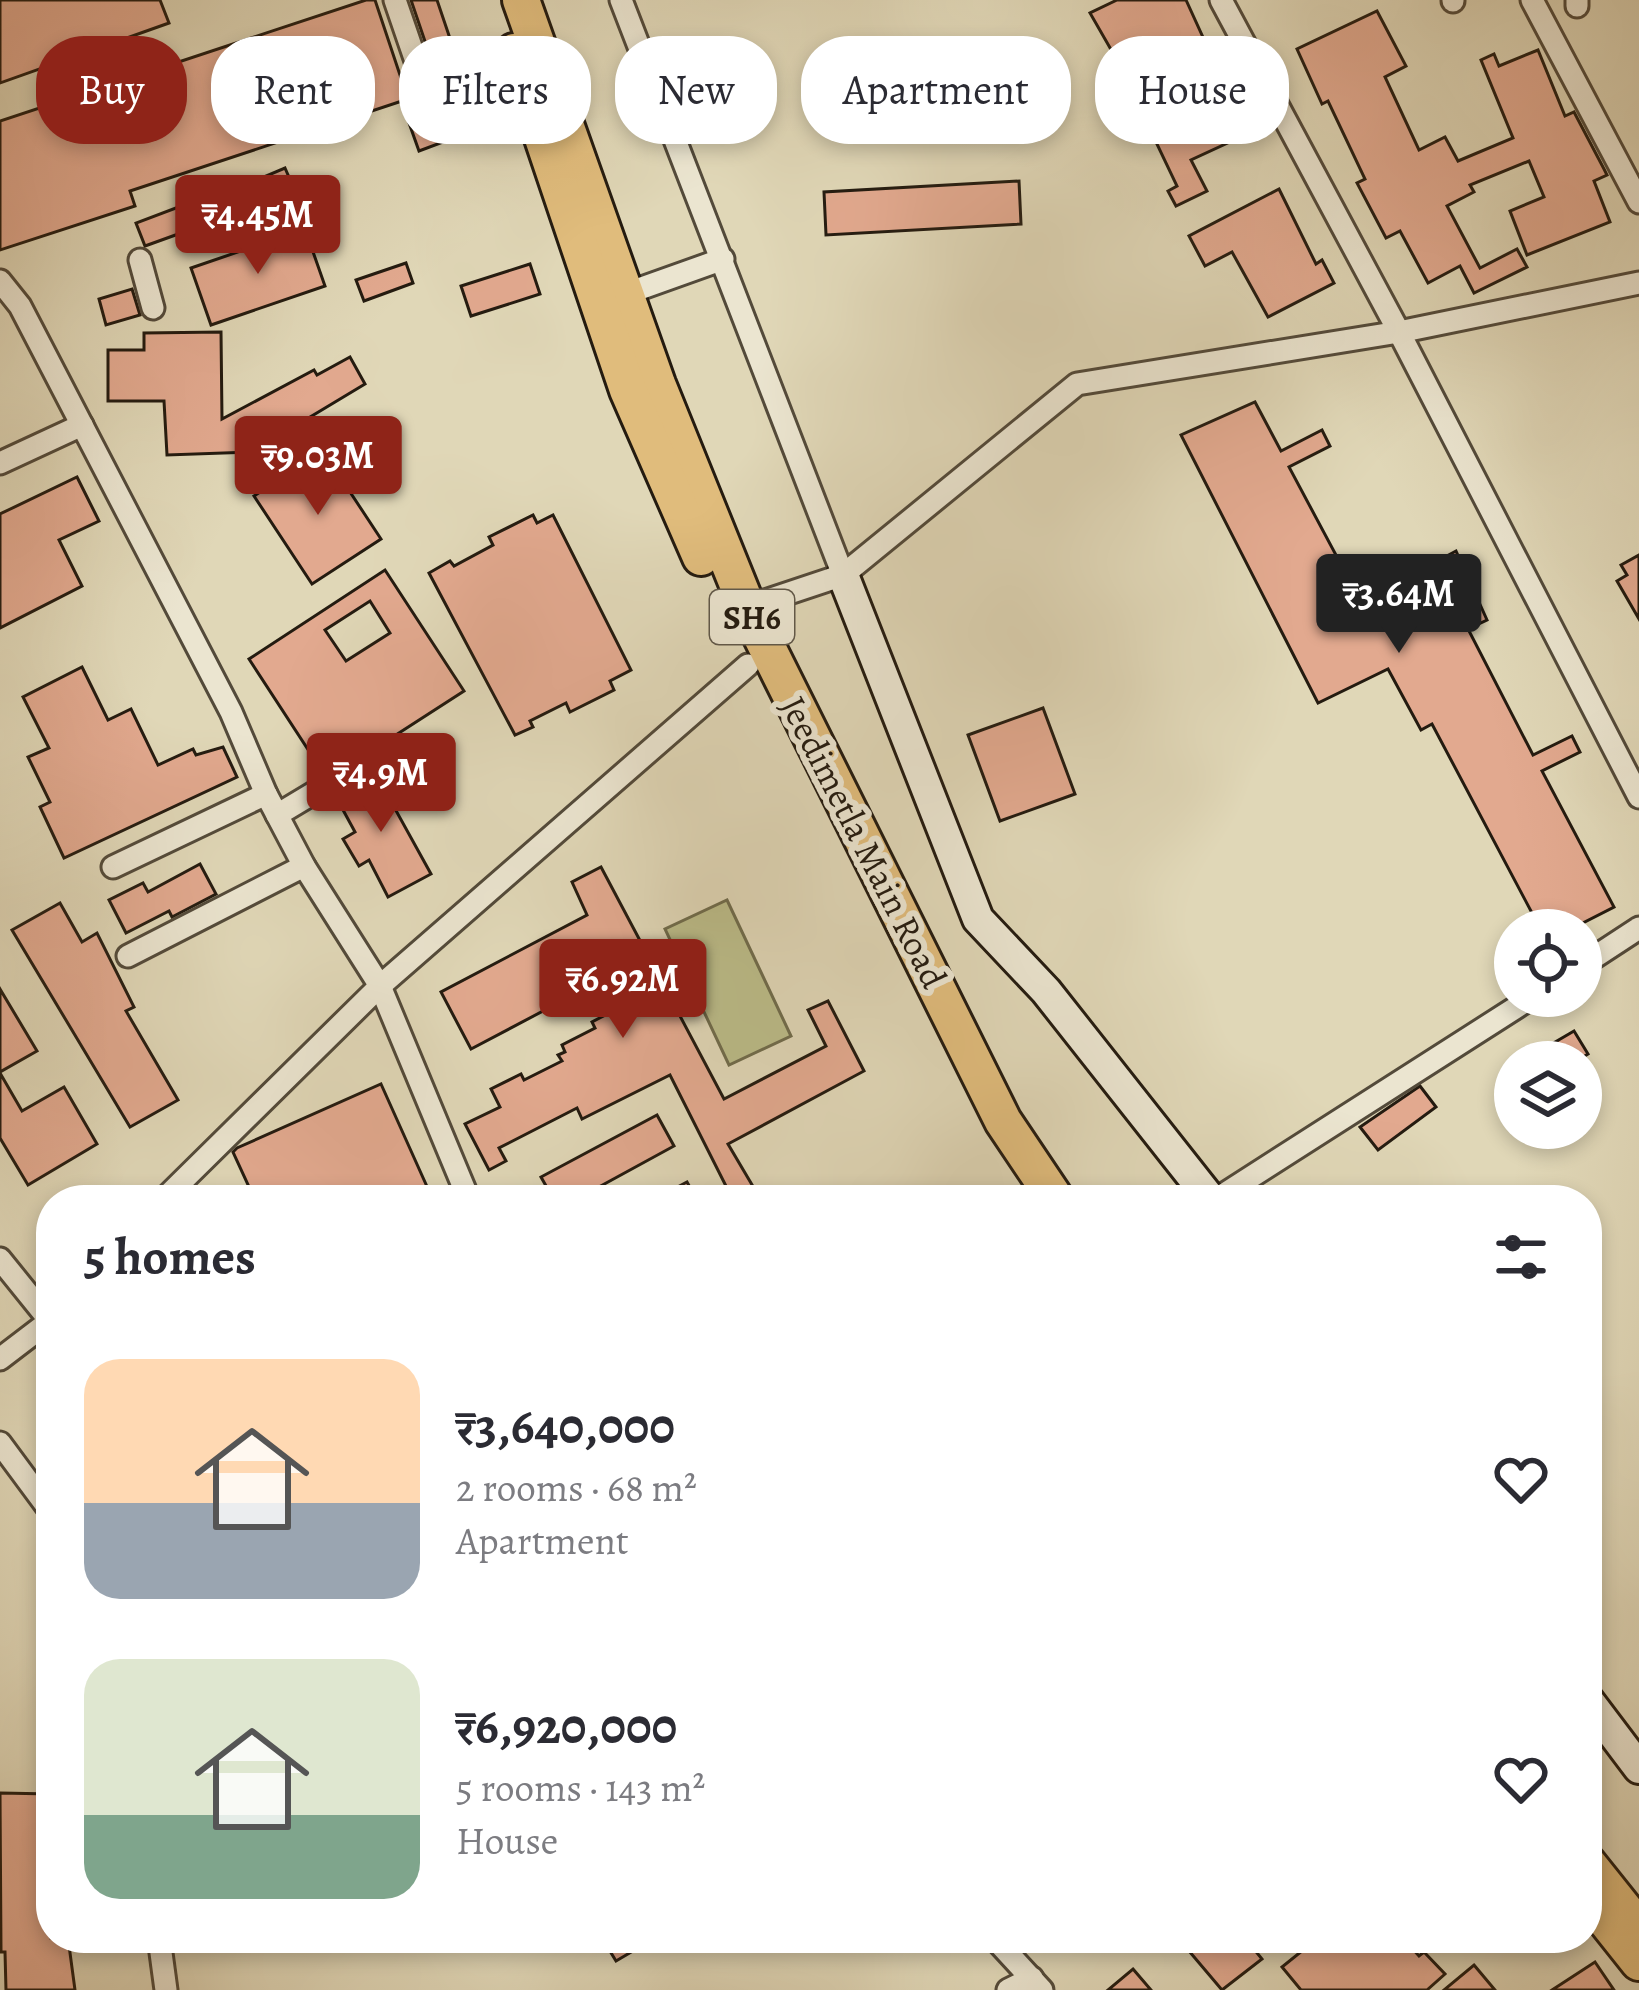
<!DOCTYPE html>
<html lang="en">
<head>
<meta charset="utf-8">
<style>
	:root { --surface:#fff; --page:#f2f2f3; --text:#2b2b33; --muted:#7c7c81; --accent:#8f2418 }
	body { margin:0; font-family:Alegreya,serif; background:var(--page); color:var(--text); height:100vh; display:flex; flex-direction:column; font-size:45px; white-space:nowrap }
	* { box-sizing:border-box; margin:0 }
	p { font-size:39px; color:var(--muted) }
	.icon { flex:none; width:66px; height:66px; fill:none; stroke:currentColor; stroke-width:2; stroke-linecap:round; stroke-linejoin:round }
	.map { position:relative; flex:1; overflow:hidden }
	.sheet { position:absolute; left:36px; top:1185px; width:1566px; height:768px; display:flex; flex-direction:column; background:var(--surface); border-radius:48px; box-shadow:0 6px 18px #0003 }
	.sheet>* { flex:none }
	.guide { position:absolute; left:36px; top:36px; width:1569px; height:108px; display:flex; gap:24px }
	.buttons { position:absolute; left:1494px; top:909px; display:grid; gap:24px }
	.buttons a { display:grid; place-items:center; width:108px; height:108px; border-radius:50%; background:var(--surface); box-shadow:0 6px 18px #0003; font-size:60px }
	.price { position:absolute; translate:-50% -102px; padding:0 27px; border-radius:12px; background:var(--accent); color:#fff; font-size:39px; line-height:78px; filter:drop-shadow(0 3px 6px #0008) }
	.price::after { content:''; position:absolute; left:50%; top:72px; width:36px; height:27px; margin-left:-18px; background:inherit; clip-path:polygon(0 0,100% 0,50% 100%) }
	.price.selected { background:#222; color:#fff }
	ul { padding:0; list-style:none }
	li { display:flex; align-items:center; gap:36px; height:300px; padding:0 48px }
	li span { display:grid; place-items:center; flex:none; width:336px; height:240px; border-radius:36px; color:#555 }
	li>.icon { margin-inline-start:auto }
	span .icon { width:144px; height:144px; fill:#fffc; stroke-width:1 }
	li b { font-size:51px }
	h2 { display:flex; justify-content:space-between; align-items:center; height:144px; padding:0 48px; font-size:51px }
	.pill { padding:0 42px; border-radius:48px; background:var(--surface); box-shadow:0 6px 18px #0003; font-size:42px; line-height:108px }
	.pill.selected { background:var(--accent); color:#fff }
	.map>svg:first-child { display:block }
</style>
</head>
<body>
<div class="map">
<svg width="1639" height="1990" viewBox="0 0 1639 1990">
	<rect width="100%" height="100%" fill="#e0d7b7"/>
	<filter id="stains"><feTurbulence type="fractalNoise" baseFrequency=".00167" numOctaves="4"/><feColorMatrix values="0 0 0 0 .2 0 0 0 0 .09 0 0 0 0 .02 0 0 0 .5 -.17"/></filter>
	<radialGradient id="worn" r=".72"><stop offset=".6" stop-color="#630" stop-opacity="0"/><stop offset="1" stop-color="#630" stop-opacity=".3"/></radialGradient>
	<path fill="#bbbc89" stroke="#706c4c" stroke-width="3" d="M727,900l64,136 -62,29 -64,-136z"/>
	<g fill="#e2a98f" stroke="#241b10" stroke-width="3" fill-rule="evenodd">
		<path d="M0,0h160l9,23 -169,60z"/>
		<path d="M366,0h9l33,99 -278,92 5,15 -135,44v-129z"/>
		<path d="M411,0h26l24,71 -28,9 1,-12z"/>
		<path d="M1117,0h69l61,134 -56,26 16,31 -31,15 -8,-15 9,-5 -60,-126 -27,-47z"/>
		<path d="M1377,11l29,55 -21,11 34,73 26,-13 13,24 55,-23 -32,-78 13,-6 5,12 39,-16 27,66 9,-4 30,57 3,6 -13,6 16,41 -83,33 -17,-44 34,-14 -15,-36 -59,24 4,7 -27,14 33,62 37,-19 10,18 -53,26 -14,-27 -32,17 -28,-52 -14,7 -29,-55 8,-4 -37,-78 -6,3 -25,-55z"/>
		<path d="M451,107l11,28 -43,16 -10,-28z"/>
		<path d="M285,168l13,30 -50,20 -13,-29z"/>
		<path d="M1019,181l2,43 -195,11 -2,-43z"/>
		<path d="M1279,189l37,75 6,-4 12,23 -66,34 -36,-65 -27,14 -16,-30z"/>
		<path d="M197,200l9,24 -61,22 -9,-23z"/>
		<path d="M305,229l20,57 -114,39 -20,-57z"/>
		<path d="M406,263l7,20 -49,18 -8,-21z"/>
		<path d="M530,264l10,30 -69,22 -10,-30z"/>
		<path d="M132,289l8,26 -34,10 -7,-26z"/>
		<path d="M221,332l1,87 92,-49 3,5 33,-18 15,27 -113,68 -85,3 -3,-54h-56v-51h36v-17z"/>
		<path d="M1255,402l26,49 41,-21 8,16 -41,21 72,135 95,-51 31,69 -19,9 65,126 39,-19 8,16 -38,19 72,136 -45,23h-28l-109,-206 -11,6 -33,-61 -70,34 -137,-268z"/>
		<path d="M323,451l58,88 -69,45 -58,-88z"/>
		<path d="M77,477l22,44 -40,19 23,46 -82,42v-114z"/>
		<path d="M533,515l4,8 16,-8 78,155 -21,11 4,9 -44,22 -4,-9 -36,18 3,6 -18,8 -86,-162 21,-12 4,5 39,-21 -4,-8z"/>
		<path d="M1639,555v64l-22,-38 10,-6 -6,-10z"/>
		<path d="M385,570l79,121 -79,51h-16l-47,29 -73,-112zM370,601l20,32 -44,28 -21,-31z"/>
		<path d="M82,667l26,53 23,-11 27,56 35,-16 3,6 27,-8 14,30 -173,81 -24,-51 10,-5 -22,-45 21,-9 -26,-51z"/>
		<path d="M1043,708l32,86 -75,27 -32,-86z"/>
		<path d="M383,769l14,25 -8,4 42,76 -43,23 -19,-37 -10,6 -16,-27 12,-7 -19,-35z"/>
		<path d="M200,864l16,30 -44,23 -3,-6 -43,22 -17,-33 34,-17 5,9z"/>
		<path d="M601,867l123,232 102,-53 -18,-36 20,-9 36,70 -136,73 33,56h-28l-63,-125 -88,44 -5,-11 -78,40 7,13 -17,9 -24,-46 35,-17 -9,-18 30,-15 3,6 38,-19 -4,-6 7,-3 -3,-7 33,-17 -3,-6 40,-21 -15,-29 -146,77 -30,-57 146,-77 -15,-33z"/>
		<path d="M60,903l22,39 15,-9 37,74 -8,4 52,89 -48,27 -118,-197z"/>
		<path d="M0,989l37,62 -37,21z"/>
		<path d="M1574,1031l14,23 -13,8h-54z"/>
		<path d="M0,1073l22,38 42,-24 33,57 -69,41 -28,-47z"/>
		<path d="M381,1084l52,116h-178l-22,-48 4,-4z"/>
		<path d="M1420,1086l16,21 -58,43 -18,-23z"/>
		<path d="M657,1115l17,31 -99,54h-21l-13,-23z"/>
		<path d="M687,1182l10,18h-44z"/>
		<path d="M0,1793l51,1v144h17l7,52h-69l-1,-38h-4z"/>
		<path d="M602,1938h53l-39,23z"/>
		<path d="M1178,1938h67l17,21 -40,31z"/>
		<path d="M1318,1938h85l16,18 5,-4 21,22 -18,16h-126l-19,-23z"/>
		<path d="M1595,1962l19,28h-62z"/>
		<path d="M1474,1965l21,25h-51z"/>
		<path d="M1133,1969l18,21h-43z"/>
	</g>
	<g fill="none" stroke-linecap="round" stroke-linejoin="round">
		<defs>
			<g id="street">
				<path d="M395,0l25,73"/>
				<path d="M621,0l222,575"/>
				<path d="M1221,0l178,332 240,465"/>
				<path d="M1453,0v1"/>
				<path d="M1532,0l107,202"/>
				<path d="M1577,0v6"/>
				<path d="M140,260l13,48"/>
				<path d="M0,281l20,25 211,406 35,82 38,72 76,120 89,214"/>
				<path d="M625,294l98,-35"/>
				<path d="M0,463l82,-38"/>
				<path d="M747,607l96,-32 234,-191 322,-52 240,-49"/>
				<path d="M277,815l100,-60"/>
				<path d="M113,867l153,-73"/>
				<path d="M128,956l176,-90"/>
				<path d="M1581,966l58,-38"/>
				<path d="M163,1200l217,-214 368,-321"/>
				<path d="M1215,1200l319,-204"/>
				<path d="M0,1259l50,62"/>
				<path d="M0,1359l51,-39"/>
				<path d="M0,1443l51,69"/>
				<path d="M159,1938l7,52"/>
				<path d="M994,1938l48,52"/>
				<path d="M1008,1990l24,-12"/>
			</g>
			<g id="secondary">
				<path d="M843,575l135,344 68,72 165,209"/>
				<path d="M1587,1699l52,69"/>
			</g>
			<g id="primary">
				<path d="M521,0l136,384 90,223 256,514 53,79"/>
				<path d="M514,52l114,338 73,167"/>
				<path d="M1587,1863l52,65"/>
				<path d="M1600,1913l39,49"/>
			</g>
		</defs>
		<use href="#street" stroke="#534a3a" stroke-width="27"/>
		<use href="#secondary" stroke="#241b10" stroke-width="36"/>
		<use href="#primary" stroke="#241b10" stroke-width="42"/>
		<use href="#street" stroke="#ebe5d0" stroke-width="21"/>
		<use href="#secondary" stroke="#ebe5d0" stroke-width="30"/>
		<use href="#primary" stroke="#e0bc7c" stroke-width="36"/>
	</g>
	<g text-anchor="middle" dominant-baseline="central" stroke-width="12" stroke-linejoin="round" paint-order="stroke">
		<rect fill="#ebe5d0" stroke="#60584a" stroke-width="3" x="710" y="590" width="84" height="54" rx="9"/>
		<g font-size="33" font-weight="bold" fill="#241b10">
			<text x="752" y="617">SH6</text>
		</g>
		<g font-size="36" fill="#241b10" stroke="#ebe5d0">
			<text transform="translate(864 842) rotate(63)">Jeedimetla Main Road</text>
		</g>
	</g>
	<rect width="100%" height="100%" filter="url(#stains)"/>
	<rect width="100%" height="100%" fill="url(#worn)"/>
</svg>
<div class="buttons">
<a><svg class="icon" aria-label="locate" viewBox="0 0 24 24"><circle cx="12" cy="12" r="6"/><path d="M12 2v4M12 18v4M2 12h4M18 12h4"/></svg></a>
<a><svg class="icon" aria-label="layers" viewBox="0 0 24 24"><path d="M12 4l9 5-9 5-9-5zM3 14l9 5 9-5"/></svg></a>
</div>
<b class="price" style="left:258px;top:277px">₹4.45M</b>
<b class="price" style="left:318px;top:518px">₹9.03M</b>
<b class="price selected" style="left:1399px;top:656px">₹3.64M</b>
<b class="price" style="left:381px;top:835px">₹4.9M</b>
<b class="price" style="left:623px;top:1041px">₹6.92M</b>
<div class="guide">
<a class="pill selected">Buy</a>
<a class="pill">Rent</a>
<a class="pill">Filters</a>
<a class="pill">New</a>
<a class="pill">Apartment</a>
<a class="pill">House</a>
</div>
<section class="sheet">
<h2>5 homes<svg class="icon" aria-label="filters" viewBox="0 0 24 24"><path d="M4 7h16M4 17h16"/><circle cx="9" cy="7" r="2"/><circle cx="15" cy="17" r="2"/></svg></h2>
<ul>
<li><span style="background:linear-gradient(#ffd9b3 60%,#9aa5b1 0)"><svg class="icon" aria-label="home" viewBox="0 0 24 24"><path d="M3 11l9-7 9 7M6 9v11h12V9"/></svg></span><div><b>₹3,640,000</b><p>2 rooms · 68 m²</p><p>Apartment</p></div><svg class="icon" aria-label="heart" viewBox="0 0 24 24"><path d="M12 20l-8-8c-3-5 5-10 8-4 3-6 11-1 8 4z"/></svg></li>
<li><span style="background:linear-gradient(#dfe7d0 65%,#7fa58c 0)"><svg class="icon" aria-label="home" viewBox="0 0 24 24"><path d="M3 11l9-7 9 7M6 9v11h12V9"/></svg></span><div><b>₹6,920,000</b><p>5 rooms · 143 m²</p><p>House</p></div><svg class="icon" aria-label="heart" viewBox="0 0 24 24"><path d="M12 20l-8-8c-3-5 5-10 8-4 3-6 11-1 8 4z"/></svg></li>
</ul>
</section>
</div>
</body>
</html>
